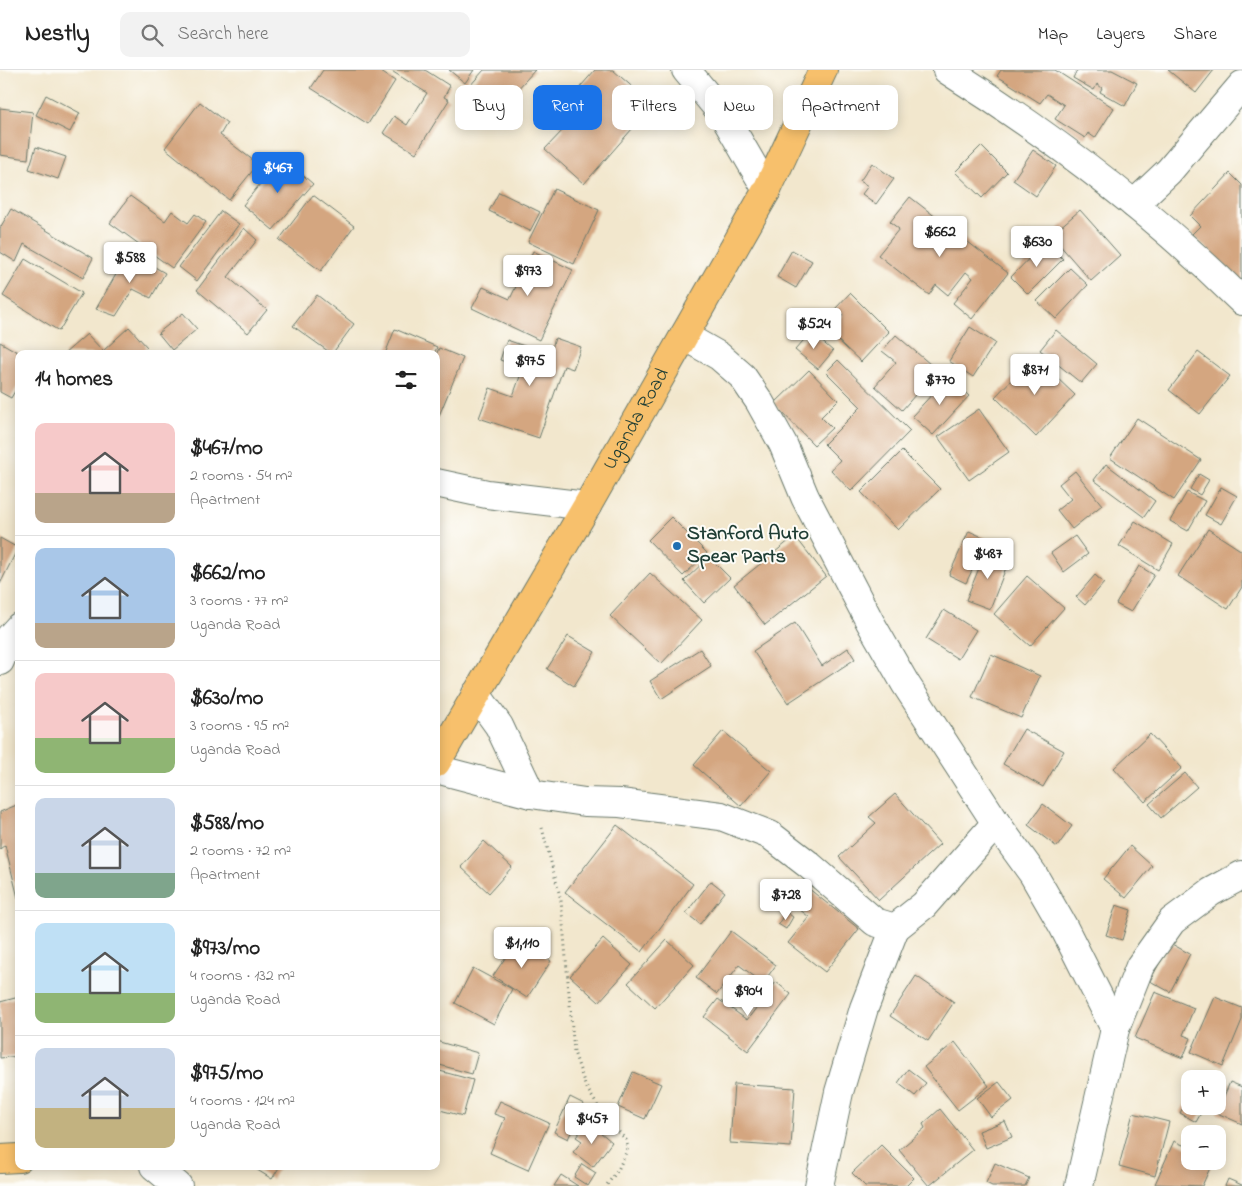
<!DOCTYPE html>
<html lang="en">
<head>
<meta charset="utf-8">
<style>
	:root { --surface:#fff; --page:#f2f2f2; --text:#222; --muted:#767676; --line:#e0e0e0; --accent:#1a73e8 }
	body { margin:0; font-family:"Indie Flower",sans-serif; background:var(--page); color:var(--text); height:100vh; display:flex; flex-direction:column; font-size:19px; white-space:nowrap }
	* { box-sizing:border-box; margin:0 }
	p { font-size:16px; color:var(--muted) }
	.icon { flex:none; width:28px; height:28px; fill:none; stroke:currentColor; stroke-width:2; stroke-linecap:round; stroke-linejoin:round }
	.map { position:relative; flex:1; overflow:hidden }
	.panel { position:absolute; left:15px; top:280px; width:425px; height:820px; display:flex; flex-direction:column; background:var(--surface); border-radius:10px; box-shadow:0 2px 12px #0003 }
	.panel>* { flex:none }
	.hud { position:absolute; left:455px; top:15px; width:475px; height:45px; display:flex; gap:10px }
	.tools { position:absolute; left:1181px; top:1000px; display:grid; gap:10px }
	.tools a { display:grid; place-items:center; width:45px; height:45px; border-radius:10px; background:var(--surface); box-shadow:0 2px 12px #0003; font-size:25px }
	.price { position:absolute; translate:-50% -42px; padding:0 11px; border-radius:5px; background:#fff; color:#222; font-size:16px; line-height:32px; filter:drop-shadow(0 1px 2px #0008) }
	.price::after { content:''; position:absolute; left:50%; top:30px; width:15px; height:11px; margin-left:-8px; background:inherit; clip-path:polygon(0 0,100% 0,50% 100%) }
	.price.selected { background:var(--accent); color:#fff }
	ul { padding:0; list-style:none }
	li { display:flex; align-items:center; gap:15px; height:125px; padding:0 20px }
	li+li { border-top:1px solid var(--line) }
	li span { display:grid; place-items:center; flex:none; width:140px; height:100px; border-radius:10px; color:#555 }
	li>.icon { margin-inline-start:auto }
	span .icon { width:60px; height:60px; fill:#fffc; stroke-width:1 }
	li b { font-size:21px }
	h2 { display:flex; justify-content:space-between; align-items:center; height:60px; padding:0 20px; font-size:21px }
	.tag { padding:0 18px; border-radius:10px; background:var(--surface); box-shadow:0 2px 12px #0003; font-size:18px; line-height:45px }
	.tag.selected { background:var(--accent); color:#fff }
	header { display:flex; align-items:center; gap:30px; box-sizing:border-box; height:70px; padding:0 25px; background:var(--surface); border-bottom:1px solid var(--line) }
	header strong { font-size:24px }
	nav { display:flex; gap:28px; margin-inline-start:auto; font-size:18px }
	.search { width:350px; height:45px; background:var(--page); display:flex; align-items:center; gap:12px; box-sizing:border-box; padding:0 18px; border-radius:10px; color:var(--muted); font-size:19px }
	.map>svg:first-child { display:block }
</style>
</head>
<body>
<header>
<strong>Nestly</strong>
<div class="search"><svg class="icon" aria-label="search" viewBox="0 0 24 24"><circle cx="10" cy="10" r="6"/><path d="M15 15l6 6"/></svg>Search here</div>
<nav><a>Map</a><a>Layers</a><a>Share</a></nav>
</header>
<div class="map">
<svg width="1242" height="1116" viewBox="0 0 1242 1116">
	<rect width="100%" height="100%" fill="#fdfcf7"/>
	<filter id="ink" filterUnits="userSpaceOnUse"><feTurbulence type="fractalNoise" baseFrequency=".02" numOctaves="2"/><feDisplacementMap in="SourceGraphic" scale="10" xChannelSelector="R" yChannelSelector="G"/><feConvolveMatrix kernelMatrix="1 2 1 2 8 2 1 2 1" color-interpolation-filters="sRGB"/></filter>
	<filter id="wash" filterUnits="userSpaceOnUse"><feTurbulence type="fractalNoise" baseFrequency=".0096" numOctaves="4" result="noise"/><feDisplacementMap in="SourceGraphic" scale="20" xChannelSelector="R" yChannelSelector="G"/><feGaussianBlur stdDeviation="1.12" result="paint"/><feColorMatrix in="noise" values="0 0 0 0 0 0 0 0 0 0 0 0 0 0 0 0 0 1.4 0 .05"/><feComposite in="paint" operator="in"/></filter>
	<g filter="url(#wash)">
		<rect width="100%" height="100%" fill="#f2e7cd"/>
		<g id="blocks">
			<g fill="#d4a680">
				<path d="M323,0h55l17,11 -27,43 -57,-36z"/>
				<path d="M390,0h35l25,16 -6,11 5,3 -33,53 -33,-20 11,-17 13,9 20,-32z"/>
				<path d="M449,0h25l-9,13z"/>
				<path d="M484,0h51l-39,43 -28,-25z"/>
				<path d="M595,0h18l40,35 -69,79 -39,-35 19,-20 -12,-10z"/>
				<path d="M1001,0h54l59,38 -19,30 -7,-5 -3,5 -30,-19 9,-14 -17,-11 -7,9 -43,-27z"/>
				<path d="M1077,0h35l25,13 -12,23 -25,-14 2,-4 -5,-4 -3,6 -21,-12z"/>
				<path d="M1168,0h46l-18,23z"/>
				<path d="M46,25l34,18 -10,19 -34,-17z"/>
				<path d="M200,32l27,21 -7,12 38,29 -29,36 -64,-52z"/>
				<path d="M0,38l33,4 -5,47 -28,-4z"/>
				<path d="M981,76l26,26 -25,26 -27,-26z"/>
				<path d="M36,77l30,10 -8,22 -29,-10z"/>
				<path d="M1033,80l23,16 -20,30 -23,-16z"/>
				<path d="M282,87l31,27 -40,46 -30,-25z"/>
				<path d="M872,93l22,16 -18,25 -14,-10 6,-8 -8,-5z"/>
				<path d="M1230,103l12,12v97l-50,-48 8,-8 -10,-10z"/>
				<path d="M554,119l45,21 -25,54 -46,-22z"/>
				<path d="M499,122l41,20 -10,19 -41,-20z"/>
				<path d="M313,125l41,31 -33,45 -42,-31z"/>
				<path d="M130,126l35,25 7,-10 16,12 7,-9 11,8 -34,46 -62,-45z"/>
				<path d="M910,127l98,76 -36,46 -19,-16 20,-25 -7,-6 -18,23 -12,-10 -7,10 -51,-40 21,-26 -9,-7z"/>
				<path d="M11,139l82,49 -10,20 -59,-34 -8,18 -16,-10v-24z"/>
				<path d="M1080,140l40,45 -29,26 -40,-46z"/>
				<path d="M221,141l18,13 -42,57 -18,-14z"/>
				<path d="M244,158l13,12 -29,37 39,33 -19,23 -51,-43z"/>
				<path d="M1046,171l17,18 -35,35 -17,-17z"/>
				<path d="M792,180l20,11 -16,27 -19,-11z"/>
				<path d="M533,181l40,19 -34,70 -67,-32 11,-21 27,12z"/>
				<path d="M129,182l36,21 -14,25 -18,-9 -17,27 -20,-7z"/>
				<path d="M25,189l57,34 -23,38 -56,-35z"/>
				<path d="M1070,198l18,17 -32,34 -19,-18z"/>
				<path d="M850,223l39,39 -28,30 -33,-31 15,-16 -7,-7z"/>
				<path d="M317,225l37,29 -22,30 -39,-28z"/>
				<path d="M183,243l14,16 -25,21 -14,-17z"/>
				<path d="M129,257l18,20 -8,7h-75l23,-20 16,17z"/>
				<path d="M970,257l25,16 -22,34 -24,-16z"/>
				<path d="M395,259l42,18 -3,7h-49z"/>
				<path d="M1056,260l41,34 -16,19 -41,-33z"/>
				<path d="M811,262l22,19 -15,18 -23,-19z"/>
				<path d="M896,265l41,35 -35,40 -27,-24 21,-24 -14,-11z"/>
				<path d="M555,268l26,9 -8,22 -9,-3 -25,72 -60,-20 11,-30 23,8 10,-28 -23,-8 7,-20 43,15z"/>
				<path d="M0,272l19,11v31l-8,14 -11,-6z"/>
				<path d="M439,278l24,10 -25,60 -2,-1v-62z"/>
				<path d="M1198,282l32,24 -30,38 -31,-24z"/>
				<path d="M1034,286l41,39 -39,42 -41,-40z"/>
				<path d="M838,290l72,71 -59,60 -20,-21 9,-10 -16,-16 37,-37 -35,-35z"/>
				<path d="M809,300l29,30 -17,17 11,11 -18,17 -40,-41z"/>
				<path d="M948,307l21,19 -36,39 -21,-19z"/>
				<path d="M979,339l30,43 -40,28 -31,-43z"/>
				<path d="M1137,348l64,42 -27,40 -64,-42z"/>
				<path d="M902,381l38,38 -42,41 -37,-38z"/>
				<path d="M1106,394l49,37 -11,16 -50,-37z"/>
				<path d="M1075,401l27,34 -30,24 -15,-19 14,-11 -12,-15z"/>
				<path d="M1199,404l10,6 -9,15 -10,-6z"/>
				<path d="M1221,417l16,9 -16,28 -16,-9z"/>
				<path d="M1187,422l18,9 -17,30 -18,-10z"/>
				<path d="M671,447l36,36 -24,23 -35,-36z"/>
				<path d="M1135,451l38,23 -15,26 -39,-24z"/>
				<path d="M1208,459l34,22v36l-14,22 -50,-33z"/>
				<path d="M969,461l18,8 -21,44 -17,-8z"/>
				<path d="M795,466l31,40 -61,49 -31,-40z"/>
				<path d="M1075,466l13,18 -24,18 -13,-19z"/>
				<path d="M0,468l18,10 -18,36z"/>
				<path d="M986,481l23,9 -19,49 -24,-9z"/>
				<path d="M709,487l21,21 -26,25 -20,-22z"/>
				<path d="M1139,496l15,9 -23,37 -15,-8z"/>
				<path d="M650,503l52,47 -41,44 -51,-48z"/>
				<path d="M1095,505l9,8 -19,22 -9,-8z"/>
				<path d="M1027,506l37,32 -34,38 -36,-32z"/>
				<path d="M944,540l32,20 -18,29 -32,-20z"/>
				<path d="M795,553l27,43 26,-18 7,11 -67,44 -35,-52z"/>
				<path d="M568,566l27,16 -21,34 -27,-17z"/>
				<path d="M700,579l11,17 -50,33 -11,-18z"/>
				<path d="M991,584l49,22 -19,42 -49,-21z"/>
				<path d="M1024,659l40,22 -21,36 -40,-23z"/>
				<path d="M723,661l48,40 -30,35 -47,-41z"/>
				<path d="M1150,664l32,34 -37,34 -31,-34z"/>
				<path d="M1185,703l12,14 -36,31 -12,-14z"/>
				<path d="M895,724l45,50 -61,56 -40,-43 37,-34 -7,-6z"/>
				<path d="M19,734v94h-1l-13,-53 -5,4v-37z"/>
				<path d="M1043,734l29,22 -15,21 -29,-22z"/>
				<path d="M617,755l76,59 -51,68 -77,-60z"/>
				<path d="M484,771l28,26 -23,26 -28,-26z"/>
				<path d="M1130,776l22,20 -26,32 -23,-19z"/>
				<path d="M711,811l14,11 -25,32 -14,-11z"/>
				<path d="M808,818l51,41 -34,43 -37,-29 21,-26 -15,-12z"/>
				<path d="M1116,835l15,5 -9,30 -16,-5z"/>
				<path d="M786,842l7,5 -7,12 -8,-5z"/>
				<path d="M731,861l45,34 -13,18 -24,-18 -22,29 -21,-16z"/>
				<path d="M518,869l33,22 -24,37 -34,-22z"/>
				<path d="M603,869l29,26 -33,37 -29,-26z"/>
				<path d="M667,870l27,25 -39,43 -27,-25z"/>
				<path d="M1170,873l20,11 -20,38 -20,-11z"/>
				<path d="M473,898l39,21 -18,35 -39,-21z"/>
				<path d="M916,906l38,26 -26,39 -38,-25z"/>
				<path d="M776,912l15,12 -43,57 -44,-34 14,-18 29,21z"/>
				<path d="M1155,922l39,16 -11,27 8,3 -8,20 -48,-20z"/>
				<path d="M19,927v59l-19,2v-56z"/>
				<path d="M1215,927l27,11v12l-19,46 -32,-14z"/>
				<path d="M436,971l42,12 -6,21 -36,-10z"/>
				<path d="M955,972l34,44 -31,24 -34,-43z"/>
				<path d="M908,999l18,14 -11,13 -17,-13z"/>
				<path d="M436,1000l37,10 -10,36 -27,-7z"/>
				<path d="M633,1002l28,12 -16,35 -27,-12z"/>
				<path d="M999,1012l14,18 -22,17 -14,-19z"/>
				<path d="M1230,1012l12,5v37l-25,-11z"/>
				<path d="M734,1014l61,4 -4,59 -61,-4z"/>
				<path d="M1190,1025v11h15l-9,16 -16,-9z"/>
				<path d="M570,1027l14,7 -16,35 -14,-7z"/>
				<path d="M500,1031l49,22 -21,47 -38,-17 15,-35 -11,-4z"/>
				<path d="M940,1039l33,41 -44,36 -30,-36 26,-22 -2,-4z"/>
				<path d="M1133,1043l36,9 -14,54 -36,-10z"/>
				<path d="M1005,1051l7,16 -26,11 -7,-17z"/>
				<path d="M588,1052l24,20 -19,25 -20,-15 9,-11 -6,-4z"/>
				<path d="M1174,1071l16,7v13h23l-11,25 -47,-2z"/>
				<path d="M881,1075l33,33 -8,8h-41l-13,-13z"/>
				<path d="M995,1093l34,15 -4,8h-33l-6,-3z"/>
				<path d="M582,1094l14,9 -8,13 -14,-9z"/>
				<path d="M255,1096h25l-8,13 -18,-11z"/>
				<path d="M561,1105l17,11h-24z"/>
				<path d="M1228,1109l14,6v1h-17z"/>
			</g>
		</g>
	</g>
	<g filter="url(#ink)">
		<use href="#blocks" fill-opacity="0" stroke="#69786a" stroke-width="1"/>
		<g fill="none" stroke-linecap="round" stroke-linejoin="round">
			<defs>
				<g id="minor">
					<path d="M947,0c105,66 206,143 295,231"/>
					<path d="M1134,134l35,-33 73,-86"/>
					<path d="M684,266l35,20 23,20 17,25 24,43 22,53 65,125 35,61 91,140 37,51 30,52 52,103"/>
					<path d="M436,413l51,11 100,12"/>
					<path d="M0,591l9,-23 10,-11"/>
					<path d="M476,624l23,32 32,68"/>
					<path d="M436,699l95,25 54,8 35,1 101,13 49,19 39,30 66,57 20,6 29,-23 72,-82"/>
					<path d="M154,1096l24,20"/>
					<path d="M819,1116l20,-94 25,-84 31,-80"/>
					<path d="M1079,1116l36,-157 25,-63 32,-45 39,-29 31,-17"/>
				</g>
				<path id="tertiary" d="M686,0l38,46 43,74"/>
				<g id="primary">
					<path id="s1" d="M436,693l151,-257 180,-316 56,-120"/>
					<path d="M0,1089l19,-1"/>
				</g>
			</defs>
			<use href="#minor" stroke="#69786a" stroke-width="30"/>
			<use href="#tertiary" stroke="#69786a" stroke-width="30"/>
			<use href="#primary" stroke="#69786a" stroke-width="30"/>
			<path stroke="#69786a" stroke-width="3" stroke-dasharray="1 4" stroke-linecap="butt" d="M542,758l19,72 13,152 11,33 17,28 24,27 2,8 -10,22 -12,16"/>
			<use href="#minor" stroke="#fff" stroke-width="28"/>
			<use href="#tertiary" stroke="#fff" stroke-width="28"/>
			<use href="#primary" stroke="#f7c06c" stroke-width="28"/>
		</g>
	</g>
	<circle fill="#1f6fb2" stroke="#fdfcf7" stroke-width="2" cx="677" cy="476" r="5"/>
	<g text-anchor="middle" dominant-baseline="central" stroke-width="4" stroke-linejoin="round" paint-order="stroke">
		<g font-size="20" fill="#1f3d34" stroke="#fdfcf7">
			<text stroke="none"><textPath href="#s1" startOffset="398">Uganda Road</textPath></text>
		</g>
		<g font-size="20" font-weight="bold" fill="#1f3d34" stroke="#fdfcf7" text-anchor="start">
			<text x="687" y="464">Stanford Auto<tspan x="687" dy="23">Spear Parts</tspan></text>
		</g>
	</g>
</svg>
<div class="tools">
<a>+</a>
<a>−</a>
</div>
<b class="price selected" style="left:278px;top:124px">$467</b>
<b class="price" style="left:940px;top:188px">$662</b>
<b class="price" style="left:1037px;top:198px">$630</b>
<b class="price" style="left:130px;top:214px">$588</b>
<b class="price" style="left:528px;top:227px">$973</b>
<b class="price" style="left:814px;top:280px">$524</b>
<b class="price" style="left:530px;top:317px">$975</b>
<b class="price" style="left:1035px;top:326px">$871</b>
<b class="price" style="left:940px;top:336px">$770</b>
<b class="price" style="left:988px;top:510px">$487</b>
<b class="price" style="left:786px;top:851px">$728</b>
<b class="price" style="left:522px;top:899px">$1,110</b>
<b class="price" style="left:748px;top:947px">$904</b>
<b class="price" style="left:592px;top:1075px">$457</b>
<div class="hud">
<a class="tag">Buy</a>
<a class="tag selected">Rent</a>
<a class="tag">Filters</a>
<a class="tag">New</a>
<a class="tag">Apartment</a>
</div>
<section class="panel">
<h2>14 homes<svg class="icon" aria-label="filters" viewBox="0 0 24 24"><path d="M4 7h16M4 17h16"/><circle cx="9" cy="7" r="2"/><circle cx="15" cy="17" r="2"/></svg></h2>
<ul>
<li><span style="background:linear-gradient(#f6c9c9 70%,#b9a48a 0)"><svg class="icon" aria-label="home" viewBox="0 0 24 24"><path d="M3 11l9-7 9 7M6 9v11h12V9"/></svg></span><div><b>$467/mo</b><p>2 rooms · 54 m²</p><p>Apartment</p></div></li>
<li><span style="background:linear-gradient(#a9c7e8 75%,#b9a48a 0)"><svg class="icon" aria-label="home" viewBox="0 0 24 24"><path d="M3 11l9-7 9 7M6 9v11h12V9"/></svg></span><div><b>$662/mo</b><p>3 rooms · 77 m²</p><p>Uganda Road</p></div></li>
<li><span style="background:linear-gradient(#f6c9c9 65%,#8fb573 0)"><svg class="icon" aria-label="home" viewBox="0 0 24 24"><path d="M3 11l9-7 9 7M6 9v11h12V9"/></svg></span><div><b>$630/mo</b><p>3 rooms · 95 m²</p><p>Uganda Road</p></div></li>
<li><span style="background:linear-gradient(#c9d6e8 75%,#7fa58c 0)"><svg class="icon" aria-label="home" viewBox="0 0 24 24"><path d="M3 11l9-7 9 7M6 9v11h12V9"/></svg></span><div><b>$588/mo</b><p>2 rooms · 72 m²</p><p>Apartment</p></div></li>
<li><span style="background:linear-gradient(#bfe0f5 70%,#8fb573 0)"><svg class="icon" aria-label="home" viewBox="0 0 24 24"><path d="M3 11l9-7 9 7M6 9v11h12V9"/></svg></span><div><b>$973/mo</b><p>4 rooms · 132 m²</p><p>Uganda Road</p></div></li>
<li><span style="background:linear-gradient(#c9d6e8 60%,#c2b280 0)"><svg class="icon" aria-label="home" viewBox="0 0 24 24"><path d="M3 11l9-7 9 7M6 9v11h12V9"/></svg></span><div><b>$975/mo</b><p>4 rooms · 124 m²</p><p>Uganda Road</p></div></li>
</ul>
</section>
</div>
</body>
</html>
